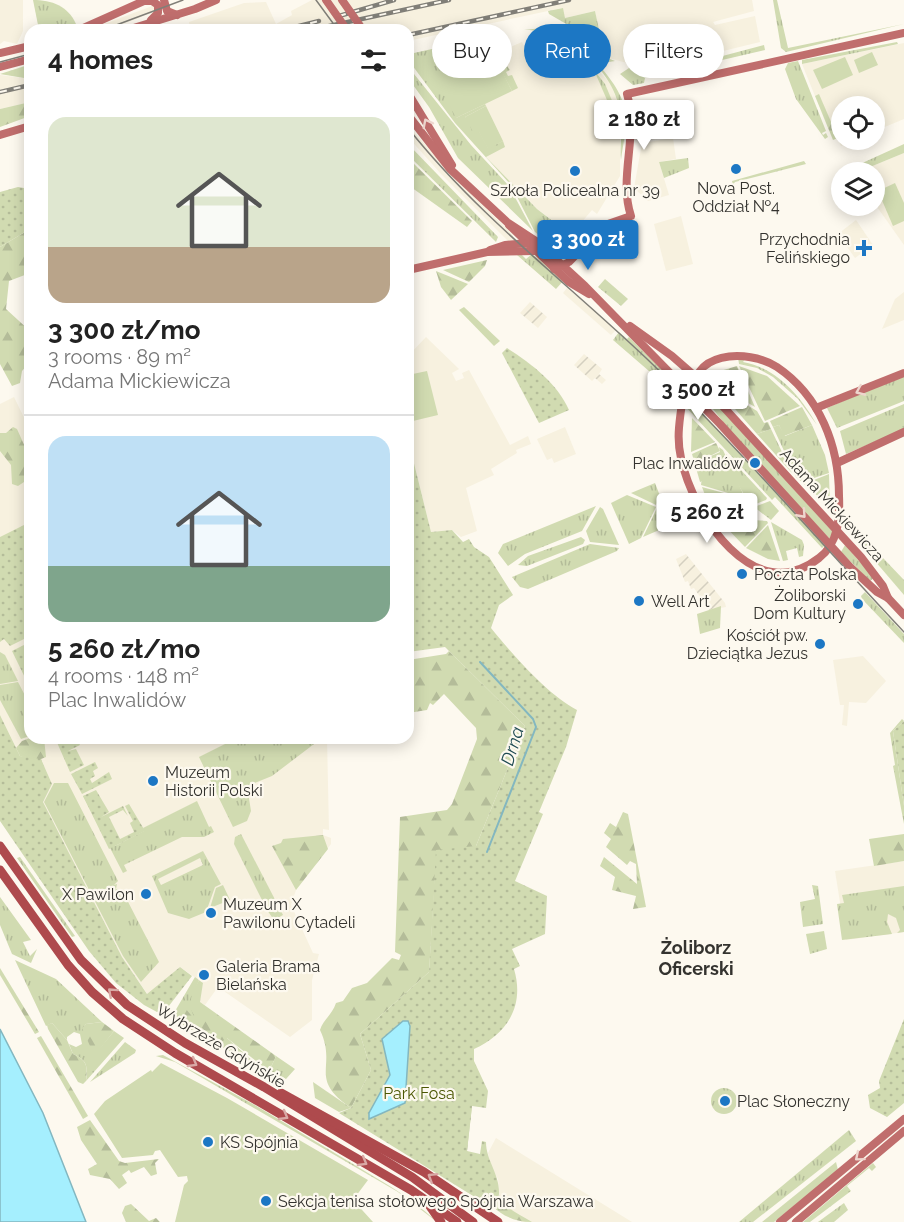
<!DOCTYPE html>
<html lang="en">
<head>
<meta charset="utf-8">
<style>
	:root { --surface:#fff; --page:#f2f2f2; --text:#222; --muted:#767676; --line:#e0e0e0; --accent:#1c77c4 }
	body { margin:0; font-family:Raleway,sans-serif; background:var(--page); color:var(--text); height:100vh; display:flex; flex-direction:column; font-size:22px; white-space:nowrap }
	* { box-sizing:border-box; margin:0 }
	p { font-size:20px; color:var(--muted) }
	.icon { flex:none; width:33px; height:33px; fill:none; stroke:currentColor; stroke-width:2; stroke-linecap:round; stroke-linejoin:round }
	.map { position:relative; flex:1; overflow:hidden }
	.side { position:absolute; left:24px; top:24px; width:390px; height:720px; display:flex; flex-direction:column; background:var(--surface); border-radius:18px; box-shadow:0 3px 15px #0003 }
	.side>* { flex:none }
	.hud { position:absolute; left:432px; top:24px; width:381px; height:54px; display:flex; gap:12px }
	.fabs { position:absolute; left:831px; top:96px; display:grid; gap:12px }
	.fabs a { display:grid; place-items:center; width:54px; height:54px; border-radius:50%; background:var(--surface); box-shadow:0 3px 15px #0003; font-size:30px }
	.price { position:absolute; translate:-50% -51px; padding:0 14px; border-radius:6px; background:#fff; color:#222; font-size:20px; line-height:39px; filter:drop-shadow(0 2px 3px #0008) }
	.price::after { content:''; position:absolute; left:50%; top:36px; width:18px; height:14px; margin-left:-9px; background:inherit; clip-path:polygon(0 0,100% 0,50% 100%) }
	.price.current { background:var(--accent); color:#fff }
	ul { padding:0; list-style:none }
	li { display:grid; align-content:center; gap:12px; height:318px; padding:0 24px }
	li+li { border-top:2px solid var(--line) }
	li span { display:grid; place-items:center; height:186px; border-radius:18px; color:#555 }
	li>.icon { margin-inline-start:auto }
	span .icon { width:108px; height:108px; fill:#fffc; stroke-width:1 }
	li b { font-size:26px }
	h2 { display:flex; justify-content:space-between; align-items:center; height:72px; padding:0 24px; font-size:26px }
	.chip { padding:0 21px; border-radius:27px; background:var(--surface); box-shadow:0 3px 15px #0003; font-size:21px; line-height:54px }
	.chip.current { background:var(--accent); color:#fff }
	.map>svg:first-child { display:block }
</style>
</head>
<body>
<div class="map">
<svg width="904" height="1222" viewBox="0 0 904 1222">
	<defs>
		<pattern id="industrial-furrows" width="10" height="10" patternUnits="userSpaceOnUse" patternTransform="scale(1.5)"><rect width="10" height="10" fill="#f7f1df"/><path d="M-1 1l2-2M0 10L10 0M9 11l2-2" fill="none" stroke="#d4cfc0"/></pattern>
		<pattern id="grass-tufts" width="24" height="20" patternUnits="userSpaceOnUse" patternTransform="scale(1.5)"><rect width="24" height="20" fill="#d1dbb1"/><path d="M3 7l-1-3M5 7V3M7 7l1-3M15 17l-1-3M17 17v-4M19 17l1-3" fill="none" stroke="#b4bc99"/></pattern>
		<pattern id="forest-firs" width="22" height="20" patternUnits="userSpaceOnUse" patternTransform="scale(1.5)"><rect width="22" height="20" fill="#d1dbb1"/><path d="M5 1l3.5 6h-7zM16 11l3.5 6h-7z" fill="#b4bc99"/></pattern>
		<pattern id="park-dots" width="8" height="8" patternUnits="userSpaceOnUse" patternTransform="scale(1.5)"><rect width="8" height="8" fill="#d1dbb1"/><path d="M2 2h.1M6 6h.1" fill="none" stroke="#b4bc99" stroke-width="1.8" stroke-linecap="round"/></pattern>
	</defs>
	<rect width="100%" height="100%" fill="#fdf9ef"/>
	<g fill="#f7f1df">
		<path d="M0,0h23v31l-6,13 -13,-3 -4,3z"/>
		<path d="M312,0h440l2,11 -41,11 2,3 40,-9 5,26 -41,10 -1,-9 -57,12 -16,13 -40,-11 -10,-46 -30,7 -3,-10 -154,33v-11h-218l-1,-8 55,-19 22,-1 10,22 16,-9 -1,-4z"/>
		<path d="M155,5l2,6 -50,19h-19z"/>
		<path d="M522,42l14,32 19,-10 18,3 8,-2 7,-6 22,24 10,24v69l-23,38 -5,-4 -17,20 -4,-3 -3,5 -31,-23 -38,-38 -52,-59 6,-53 53,-15 2,4z"/>
		<path d="M904,43v76l-29,12v4l-1,-29h-32v34h14l-15,6 -22,-51 -4,1 -13,-32z"/>
		<path d="M0,75l30,4v23l-30,7z"/>
		<path d="M408,125l38,44 67,66v5l-4,2 -68,-68 -33,-37z"/>
		<path d="M673,138l3,21 -17,3 10,33 -21,6 -14,-13 8,-45z"/>
		<path d="M904,153v92l-29,-41 -1,-32h-16z"/>
		<path d="M681,216l12,48 -27,7 -12,-47z"/>
		<path d="M856,220l17,25 -18,13 -17,-24z"/>
		<path d="M567,288l49,42 -5,5 -48,-42z"/>
		<path d="M904,292v28l-22,9 13,-30z"/>
		<path d="M426,337l33,32 -7,4 4,8 8,-3 -2,-5 7,-3 41,75 18,-9 3,8 -15,6 1,3 -26,16 3,6 -28,13 11,43 -16,6 -9,-7 -21,2 -23,-93v-83z"/>
		<path d="M14,397l16,33v308h297l2,92 -6,-1v6l8,3v6l-35,46 -5,15 22,48 6,1 -7,26v40l-22,17 -72,-50 -13,18 -6,-3 4,-19 -23,-16 -32,28 -26,-38 -79,-155 9,-18 -11,-25 -21,-3 -20,-41v-311z"/>
		<path d="M565,427l11,27 -22,9 -2,-5 -5,2 -10,-21z"/>
		<path d="M863,656l23,25 -20,22 -17,-1 -2,24 -5,-1 2,-20h-4l-7,-45z"/>
		<path d="M904,861v71l-58,8 -11,-69z"/>
		<path d="M496,1138l136,84h-110l-34,-22 11,-6 -1,-15 -8,-14 -2,-12z"/>
	</g>
	<g fill="url(#industrial-furrows)">
		<path d="M530,302l17,15 -9,11 -18,-15z"/>
		<path d="M584,354l18,15 -3,5 7,6 -4,4 -7,-6 -3,3 -18,-16z"/>
		<path d="M686,554l39,49 1,4 -17,3 -15,-22 -3,1 -3,-8 -3,1 -9,-23z"/>
	</g>
	<g fill="url(#grass-tufts)" fill-rule="evenodd">
		<path d="M33,0c19,0 35,6 43,24l-38,1z"/>
		<path d="M773,0h4l11,48 116,-24 -118,28 -5,-4z"/>
		<path d="M563,8l2,10 30,-7 10,46 10,4 -6,1 -34,-33 -26,-15 -1,-3z"/>
		<path d="M542,28c31,6 77,50 83,81 3,16 -2,35 -4,51 -2,-15 3,-34 -1,-50 -8,-42 -54,-81 -96,-80z"/>
		<path d="M897,42l1,2 -96,20v-4z"/>
		<path d="M704,43l5,1 6,14 49,-13 1,5 -103,24 -34,-9 6,-5 1,4h5l1,-8 7,2 2,-3z"/>
		<path d="M502,46l6,14 -7,4 2,4 4,-2 3,4 -4,2 2,4 4,-1 6,13 -6,3 -20,-38 -36,65 29,-14 1,2 -21,11 14,14 9,17 15,-7 2,6 -19,10 51,52 34,26 4,8 -8,9 -4,1 -14,-10 8,-6 -4,-4 -6,9 -12,-10 -24,-47 -56,-62 -46,-62 5,-8 27,-6 11,8z"/>
		<path d="M798,61l28,70 -4,2 1,2 3,-2 2,4 -3,2 -29,-40 -11,-30 3,-6z"/>
		<path d="M28,65h2v14l-30,-5z"/>
		<path d="M629,68l29,7 -13,3 -1,5 -11,2 -13,-11z"/>
		<path d="M594,70l11,14 11,26 -3,4z"/>
		<path d="M408,72l6,2 57,71 38,41 24,45 -75,-73 -29,-51 -21,-29z"/>
		<path d="M408,144l90,93 -2,5 -88,-87z"/>
		<path d="M904,144v9l-46,19h-9l-2,-2z"/>
		<path d="M688,158l1,10 -25,10 -5,-16z"/>
		<path d="M804,161l2,3 -71,18 -2,3 -1,-4z"/>
		<path d="M520,253l6,6 6,-5 32,26 -8,9 -39,-34z"/>
		<path d="M605,279l23,20 -7,7 -23,-19z"/>
		<path d="M464,307l36,34 -6,5 -35,-36z"/>
		<path d="M619,332l8,7 2,-2 41,41 -6,6 -51,-44z"/>
		<path d="M738,357l8,1 -3,4c34,6 58,35 74,63l-19,-26 -25,-22 -16,-9 -18,-4z"/>
		<path d="M904,375v26l-67,27 -10,-20z"/>
		<path d="M697,382l136,150 -3,7c-22,-23 -131,-136 -133,-157z"/>
		<path d="M691,401l134,144 -3,3 -47,-51 -3,3 -88,-95 2,1z"/>
		<path d="M904,404v25l-58,25 -6,-23z"/>
		<path d="M779,425l6,11 27,-11 13,30 4,18 -27,9 -6,-5 -23,-50z"/>
		<path d="M771,429l21,44 -35,-39z"/>
		<path d="M719,447l4,3 22,48 -44,-13 3,-26 16,-7z"/>
		<path d="M726,454l41,44 -1,2 -13,5c-13,-13 -23,-34 -27,-51z"/>
		<path d="M829,474l1,33 -26,-23z"/>
		<path d="M655,483l5,13 -4,9 -25,-12z"/>
		<path d="M702,487l33,9 3,16 -10,3 -10,-16 -13,-4z"/>
		<path d="M627,495l29,12 -15,31 -12,6 -18,-41z"/>
		<path d="M770,501l9,10 -8,9 -17,-13z"/>
		<path d="M596,506l-14,25 -57,23 -17,12 -10,-13 5,-9z"/>
		<path d="M600,507l3,2 16,36 -29,-3 -4,-11z"/>
		<path d="M657,508l10,4 6,12 -30,13z"/>
		<path d="M771,522l31,18 2,5 -1,11 -4,1 -2,-9 -11,3 2,9 -5,1z"/>
		<path d="M862,536l42,44v15l-47,-55z"/>
		<path d="M581,537l4,3 -2,4 -56,22 -9,-1 10,-9z"/>
		<path d="M590,544l29,4 -2,3 -89,38 -8,-2 -8,-10z"/>
		<path d="M845,545l29,33 -4,3 -29,-29z"/>
		<path d="M865,592l39,42v9l-42,-44 -1,-3z"/>
		<path d="M721,606l-1,22 -20,6 -3,-20z"/>
		<path d="M0,652l5,3 13,26 -18,3z"/>
		<path d="M18,682l12,23v31l-9,3 -21,-39v-15z"/>
		<path d="M902,719l2,2 -11,10 11,75v18l-11,-58 2,-1 -5,-32z"/>
		<path d="M237,738h90v4l-9,-1 -46,35 -25,10 4,25 -4,10 -14,6 -34,-70z"/>
		<path d="M54,783h14l50,98 -4,4 3,-1 -1,5h4v7l4,-2 35,68 -18,20 -18,-26 -79,-154z"/>
		<path d="M89,794l26,52 29,-15 -1,-3 54,-27 12,26 2,-1 3,6 -10,5h-22l-58,28 3,6 -4,2 -40,-77z"/>
		<path d="M241,834l42,81 -9,5 -7,-10 -33,-66 1,-7z"/>
		<path d="M203,851l18,33 -6,3 -9,25 -17,7 -21,-6 -16,-37zM200,858l3,7 -42,20 -3,-6z"/>
		<path d="M20,857l55,79 -3,1 -55,-79z"/>
		<path d="M223,885l7,15 -20,8 6,-20z"/>
		<path d="M812,885l6,1 5,38 -20,3 -3,-25 15,-3z"/>
		<path d="M904,886v46l-7,1 3,-3 -4,-12 -8,-4 -1,8 5,12 -50,6 -5,-36 7,-1 -2,-8z"/>
		<path d="M0,897l31,43 -8,2 7,14 7,-7 -6,14 -19,-9 -12,-29z"/>
		<path d="M824,931l3,18 -17,5 -4,-20z"/>
		<path d="M15,960l41,19 46,43 -16,2 -3,4 12,22 5,-2 14,-17 10,7 -38,43c2,-15 1,-21 -13,-27l-4,-10 7,3 6,-3 -2,-10 -6,-2 -7,5v3l-15,-17 -6,3z"/>
		<path d="M195,977l4,3c-11,26 -7,30 7,54l21,4 37,33 -93,-53z"/>
		<path d="M125,1042l11,8 -1,3 -45,29z"/>
		<path d="M163,1055l90,49 135,81c18,11 34,23 49,37l-39,-30 -223,-130 -19,-6z"/>
		<path d="M276,1056l19,13 -9,10 -20,-10 6,-4z"/>
		<path d="M313,1082l38,26 -12,4 -24,-14z"/>
		<circle cx="724" cy="1101" r="13"/>
		<path d="M849,1130l7,11 -103,81h-14z"/>
		<path d="M836,1162l2,8 -64,52h-12z"/>
		<path d="M873,1163l3,4 -4,4 -3,-3 -22,18 4,5 -41,31h-7z"/>
		<path d="M844,1203l4,7 -14,12h-16z"/>
	</g>
	<g fill="url(#forest-firs)">
		<path d="M819,94l19,44 -5,2 -18,-44z"/>
		<path d="M30,102v14l-30,11v-18z"/>
		<path d="M408,158l64,63 -5,6 -59,-42z"/>
		<path d="M30,229v44l-21,8 -3,28 24,22v31l-8,9 -2,12 -8,3 -12,-22v-117z"/>
		<path d="M487,260l-2,6 -16,16 -26,-12z"/>
		<path d="M436,271l32,13 -17,16 -10,-13z"/>
		<path d="M737,366l18,41 -41,-24 -7,-8z"/>
		<path d="M739,366l28,10 33,30 -35,15z"/>
		<path d="M714,385l43,26 7,12 4,-1 3,7 -14,5z"/>
		<path d="M802,407l10,18 -28,11 -5,-11 -6,2 -3,-6z"/>
		<path d="M692,418l23,24 -24,10z"/>
		<path d="M13,427l4,2 13,29v20l-12,8 -6,-2 -1,-19 -11,-14v-18h6z"/>
		<path d="M716,443l4,8 -16,8 4,19 -8,4 -8,-28z"/>
		<path d="M705,495l13,4 10,16 -9,5z"/>
		<path d="M726,518l41,3 1,2 -23,24 -25,-26z"/>
		<path d="M768,525l12,36 -12,-2 -22,-11z"/>
		<path d="M449,651l76,75 -49,120 -41,32 -6,94 -69,62 11,36 -20,38c-44,-31 -13,-40 -31,-78 3,-10 12,-15 16,-27l7,-2 9,-13 15,-5 25,-25 7,2 2,-5 -6,-3 5,-135 47,-7 5,-6 25,-65 -1,-11 -32,-34 -11,11 -3,-2 -3,7 -19,3v-53l38,-6z"/>
		<path d="M30,738h14l2,19 -5,2 2,6 -23,-9 -4,-8 6,-7z"/>
		<path d="M623,812l5,2 18,93 -13,2 3,-13 -24,-6 3,-13 -15,-11 4,-9 33,27 -1,-20 -6,-3 -3,4 -21,-18 5,-8 -7,-6 6,-10 6,4z"/>
		<path d="M904,834v27l-30,5 -5,-27z"/>
		<path d="M323,835l5,14 -32,41 -24,-44 9,-3 2,-4z"/>
		<path d="M0,968l39,64 -4,2 -35,-59z"/>
		<path d="M199,980l4,3 -3,19 76,54 -4,9 -6,4 -39,-31 -7,5c-13,-8 -33,-27 -29,-44 1,-7 5,-13 8,-19z"/>
		<path d="M181,1003l14,17v3h-11l-9,-9z"/>
		<path d="M102,1022l12,9 -14,18 -5,2 -5,-5 -8,-18 4,-4z"/>
		<path d="M52,1023l15,17 6,14c14,6 15,12 13,27l-3,3 -5,-2 -30,-53 -1,-4z"/>
		<path d="M41,1036l47,80 -5,3 -46,-81z"/>
		<path d="M470,1099l6,7h-4l-5,45 31,36c-1,19 20,26 34,35 -45,0 -57,-43 -77,-78z"/>
		<path d="M90,1120l29,41 6,2 34,-4 -4,4 2,11 -6,2 -7,-9 -13,6 -2,-3 -7,5 5,8 -8,6 -9,-10 -20,-4 -2,-6 9,-5 -16,-24 -4,-13z"/>
		<path d="M131,1204l18,17 7,-3 4,4h-34l-4,-9 3,-7z"/>
	</g>
	<g fill="url(#park-dots)">
		<path d="M18,187l12,2v40l-30,18v-55z"/>
		<path d="M507,348c25,16 50,35 62,62l-30,13 -37,-70z"/>
		<path d="M408,439l23,93 21,-2 11,12 6,-3 5,8 15,10 24,38 -14,10 -8,23c23,28 56,66 86,82l-11,37 -27,65 4,2 -28,67 32,15 -2,38 -33,15 8,17 -6,3c11,37 -7,65 -40,80v12l14,30 -2,17 -14,-2 -5,45 13,3 2,-13 4,1c0,19 14,32 13,52l-13,10 -147,-91 12,-5 20,-38 -11,-36 69,-62 7,-122 40,-4 49,-120 -80,-79 -37,5z"/>
		<path d="M30,522v114l-20,10 -6,-7 -4,3v-105z"/>
		<path d="M30,642v46l-18,-37z"/>
		<path d="M0,715l20,41 21,3 11,25 -9,18 79,155 25,37 33,-27 12,9 -27,35 -8,1 -13,-7 -28,-22 -27,-32 -89,-130z"/>
		<path d="M904,721v85l-11,-75z"/>
		<path d="M55,738l23,3 2,4 -12,6 8,-2 8,16 -14,7z"/>
		<path d="M95,762l3,6 -5,3 2,5 -5,3 2,4 17,-11 3,7 -30,15 -11,-20z"/>
		<path d="M96,790l13,22 -8,5 22,-11 5,10 -5,-6 -14,7 11,22 14,-7 -4,-9 3,-2 -8,-15 4,-2 16,27 -36,18 -26,-53z"/>
		<path d="M904,1019v84l-17,14 -17,-9 -2,-13 12,-7 -1,-7z"/>
	</g>
	<g fill="#d1dbb1">
		<path d="M872,52l6,13 -19,8 -5,-13z"/>
		<path d="M493,53l19,38 -56,27 -19,-37z"/>
		<path d="M845,57l8,18 -31,14 -9,-19z"/>
		<path d="M486,106l17,35 -15,8 -9,-17 -5,2 -9,-17z"/>
		<path d="M895,183l9,20v18l-11,5 -15,-35z"/>
		<path d="M427,371l11,44 -25,6 -5,-22v-24z"/>
		<path d="M161,1063l66,35 141,82 -15,20 20,22h-198l9,-37 4,-4 -1,-5 -9,1 -18,-27 -5,1 -2,4 -31,3 -28,-44 11,-13 46,-31 1,2z"/>
	</g>
	<g fill="#a5effe" stroke="#83b7c0" stroke-width="1.5">
		<path d="M403,1021h5l2,5 -5,77 -36,16v-6l21,-38 -8,-36z"/>
		<path d="M0,1029l43,84 43,109h-86z"/>
	</g>
	<g fill="none" stroke-linecap="round" stroke-linejoin="round">
		<path stroke="#83b7c0" stroke-width="2" d="M480,662l53,57 3,8 -49,125"/>
		<g stroke="#c06e6d" stroke-width="8">
			<path d="M164,0l3,11 10,4"/>
			<path d="M144,1h8l6,4v8l-7,7"/>
			<path d="M79,30l67,-30"/>
			<path d="M127,30l68,-21 21,-9"/>
			<path d="M0,53l30,-7"/>
			<path d="M0,67l30,-8"/>
			<path d="M408,93l44,72"/>
			<path d="M408,115l42,54 57,53 29,19 49,45 135,138 130,143 27,25 11,6 16,17"/>
			<path d="M0,135l30,-9"/>
			<path d="M509,225l60,57 20,12"/>
			<path d="M490,250l15,-5 22,-2"/>
			<path d="M554,269l15,-7 36,-37 26,-9c-13,-39 8,-81 -4,-122l277,-61"/>
			<path d="M408,270l79,-18 47,-1"/>
			<path d="M630,326l42,30 24,21 165,180 22,29 5,12"/>
			<path d="M684,386c-2,25 -9,47 -3,72 12,57 73,151 138,100 19,-14 21,-39 20,-62 0,-50 -19,-100 -62,-129 -29,-19 -92,-16 -81,32"/>
			<path d="M816,408l88,-35"/>
			<path d="M837,463l67,-31"/>
			<path d="M780,1222l124,-103"/>
			<path d="M796,1222l108,-91"/>
		</g>
		<g stroke="#ae4a4d" stroke-width="9">
			<path d="M0,846l81,114 46,45 58,38 79,44 148,90 61,45"/>
			<path d="M0,870l68,95 24,27 31,27 52,34 236,137 46,32"/>
			<path d="M281,1093l143,79 74,50"/>
			<path d="M427,1202l14,20"/>
		</g>
		<g stroke="#817f78" stroke-width="1.5">
			<path d="M316,0l22,30"/>
			<path d="M103,30l80,-30"/>
			<path d="M0,62l30,-8"/>
			<path d="M408,128c69,87 158,154 238,230 90,86 172,183 258,274"/>
		</g>
		<defs>
			<g id="rail">
				<path d="M339,16l55,-16"/>
				<path d="M283,30l36,-9"/>
				<path d="M311,30l138,-30"/>
				<path d="M408,35l161,-35"/>
				<path d="M0,92l30,-7"/>
			</g>
		</defs>
		<use href="#rail" stroke="#817f78" stroke-width="4.5"/>
		<use href="#rail" stroke="#fdf9ef" stroke-width="2" stroke-dasharray="7" stroke-linecap="butt"/>
		<g stroke="#c06e6d" stroke-width="8">
			<path d="M326,0l21,30"/>
			<path d="M342,0l21,30"/>
		</g>
	</g>
	<defs><path id="oneway-chevron" d="M-2-3.5L2.5 0L-2 3.5" fill="none" stroke-width="1.6" stroke-linecap="round" stroke-linejoin="round" transform="scale(1.5)"/></defs>
	<g stroke="#eed6ce">
		<use href="#oneway-chevron" transform="translate(427 123) rotate(-117)"/>
		<use href="#oneway-chevron" transform="translate(860 391) rotate(157)"/>
		<use href="#oneway-chevron" transform="translate(802 514) rotate(48)"/>
		<use href="#oneway-chevron" transform="translate(859 1157) rotate(140)"/>
	</g>
	<g stroke="#d9aaa6">
		<use href="#oneway-chevron" transform="translate(112 992) rotate(-138)"/>
		<use href="#oneway-chevron" transform="translate(193 1063) rotate(30)"/>
		<use href="#oneway-chevron" transform="translate(284 1116) rotate(30)"/>
		<use href="#oneway-chevron" transform="translate(363 1162) rotate(30)"/>
		<use href="#oneway-chevron" transform="translate(432 1177) rotate(-148)"/>
	</g>
	<g fill="#1c77c4" stroke="#fdf9ef" stroke-width="2">
		<circle cx="736" cy="169" r="6"/>
		<circle cx="575" cy="171" r="6"/>
		<path d="M861 239h6v6h6v6h-6v6h-6v-6h-6v-6h6z"/>
		<circle cx="755" cy="463" r="6"/>
		<circle cx="742" cy="574" r="6"/>
		<circle cx="639" cy="601" r="6"/>
		<circle cx="858" cy="604" r="6"/>
		<circle cx="820" cy="644" r="6"/>
		<circle cx="153" cy="781" r="6"/>
		<circle cx="146" cy="894" r="6"/>
		<circle cx="211" cy="913" r="6"/>
		<circle cx="204" cy="975" r="6"/>
		<circle cx="725" cy="1101" r="6"/>
		<circle cx="208" cy="1142" r="6"/>
		<circle cx="266" cy="1201" r="6"/>
	</g>
	<g text-anchor="middle" dominant-baseline="central" stroke-width="4.5" stroke-linejoin="round" paint-order="stroke">
		<g font-size="16" fill="#34332f" stroke="#fdf9ef" text-anchor="start">
			<text x="736" y="188" text-anchor="middle">Nova Post.<tspan x="736" dy="18">Oddział №4</tspan></text>
			<text x="575" y="190" text-anchor="middle">Szkoła Policealna nr 39</text>
			<text x="850" y="239" text-anchor="end">Przychodnia<tspan x="850" dy="18">Felińskiego</tspan></text>
			<text x="743" y="463" text-anchor="end">Plac Inwalidów</text>
			<text x="754" y="574">Poczta Polska</text>
			<text x="846" y="595" text-anchor="end">Żoliborski<tspan x="846" dy="18">Dom Kultury</tspan></text>
			<text x="651" y="601">Well Art</text>
			<text x="808" y="635" text-anchor="end">Kościół pw.<tspan x="808" dy="18">Dzieciątka Jezus</tspan></text>
			<text x="165" y="772">Muzeum<tspan x="165" dy="18">Historii Polski</tspan></text>
			<text x="134" y="894" text-anchor="end">X Pawilon</text>
			<text x="223" y="904">Muzeum X<tspan x="223" dy="18">Pawilonu Cytadeli</tspan></text>
			<text x="216" y="966">Galeria Brama<tspan x="216" dy="18">Bielańska</tspan></text>
			<text x="737" y="1101">Plac Słoneczny</text>
			<text x="220" y="1142">KS Spójnia</text>
			<text x="278" y="1201">Sekcja tenisa stołowego Spójnia Warszawa</text>
		</g>
		<g font-size="16" fill="#34332f" stroke="#fdf9ef">
			<text transform="translate(832 505) rotate(48)">Adama Mickiewicza</text>
			<text transform="translate(221 1046) rotate(31)">Wybrzeże Gdyńskie</text>
		</g>
		<g font-size="16" fill="#4b5703" stroke="#fdf9ef">
			<text x="419" y="1093">Park Fosa</text>
		</g>
		<g font-size="18" font-style="italic" fill="#1e4a52" stroke="#fdf9ef">
			<text transform="translate(512 746) rotate(-73)">Drna</text>
		</g>
		<g font-size="18" font-weight="bold" fill="#34332f" stroke="#fdf9ef">
			<text x="696" y="947">Żoliborz<tspan x="696" dy="21">Oficerski</tspan></text>
		</g>
	</g>
</svg>
<div class="fabs">
<a><svg class="icon" aria-label="locate" viewBox="0 0 24 24"><circle cx="12" cy="12" r="6"/><path d="M12 2v4M12 18v4M2 12h4M18 12h4"/></svg></a>
<a><svg class="icon" aria-label="layers" viewBox="0 0 24 24"><path d="M12 4l9 5-9 5-9-5zM3 14l9 5 9-5"/></svg></a>
</div>
<b class="price" style="left:644px;top:151px">2 180 zł</b>
<b class="price current" style="left:588px;top:271px">3 300 zł</b>
<b class="price" style="left:698px;top:421px">3 500 zł</b>
<b class="price" style="left:707px;top:544px">5 260 zł</b>
<div class="hud">
<a class="chip">Buy</a>
<a class="chip current">Rent</a>
<a class="chip">Filters</a>
</div>
<section class="side">
<h2>4 homes<svg class="icon" aria-label="filters" viewBox="0 0 24 24"><path d="M4 7h16M4 17h16"/><circle cx="9" cy="7" r="2"/><circle cx="15" cy="17" r="2"/></svg></h2>
<ul>
<li><span style="background:linear-gradient(#dfe7d0 70%,#b9a48a 0)"><svg class="icon" aria-label="home" viewBox="0 0 24 24"><path d="M3 11l9-7 9 7M6 9v11h12V9"/></svg></span><div><b>3 300 zł/mo</b><p>3 rooms · 89 m²</p><p>Adama Mickiewicza</p></div></li>
<li><span style="background:linear-gradient(#bfe0f5 70%,#7fa58c 0)"><svg class="icon" aria-label="home" viewBox="0 0 24 24"><path d="M3 11l9-7 9 7M6 9v11h12V9"/></svg></span><div><b>5 260 zł/mo</b><p>4 rooms · 148 m²</p><p>Plac Inwalidów</p></div></li>
</ul>
</section>
</div>
</body>
</html>
